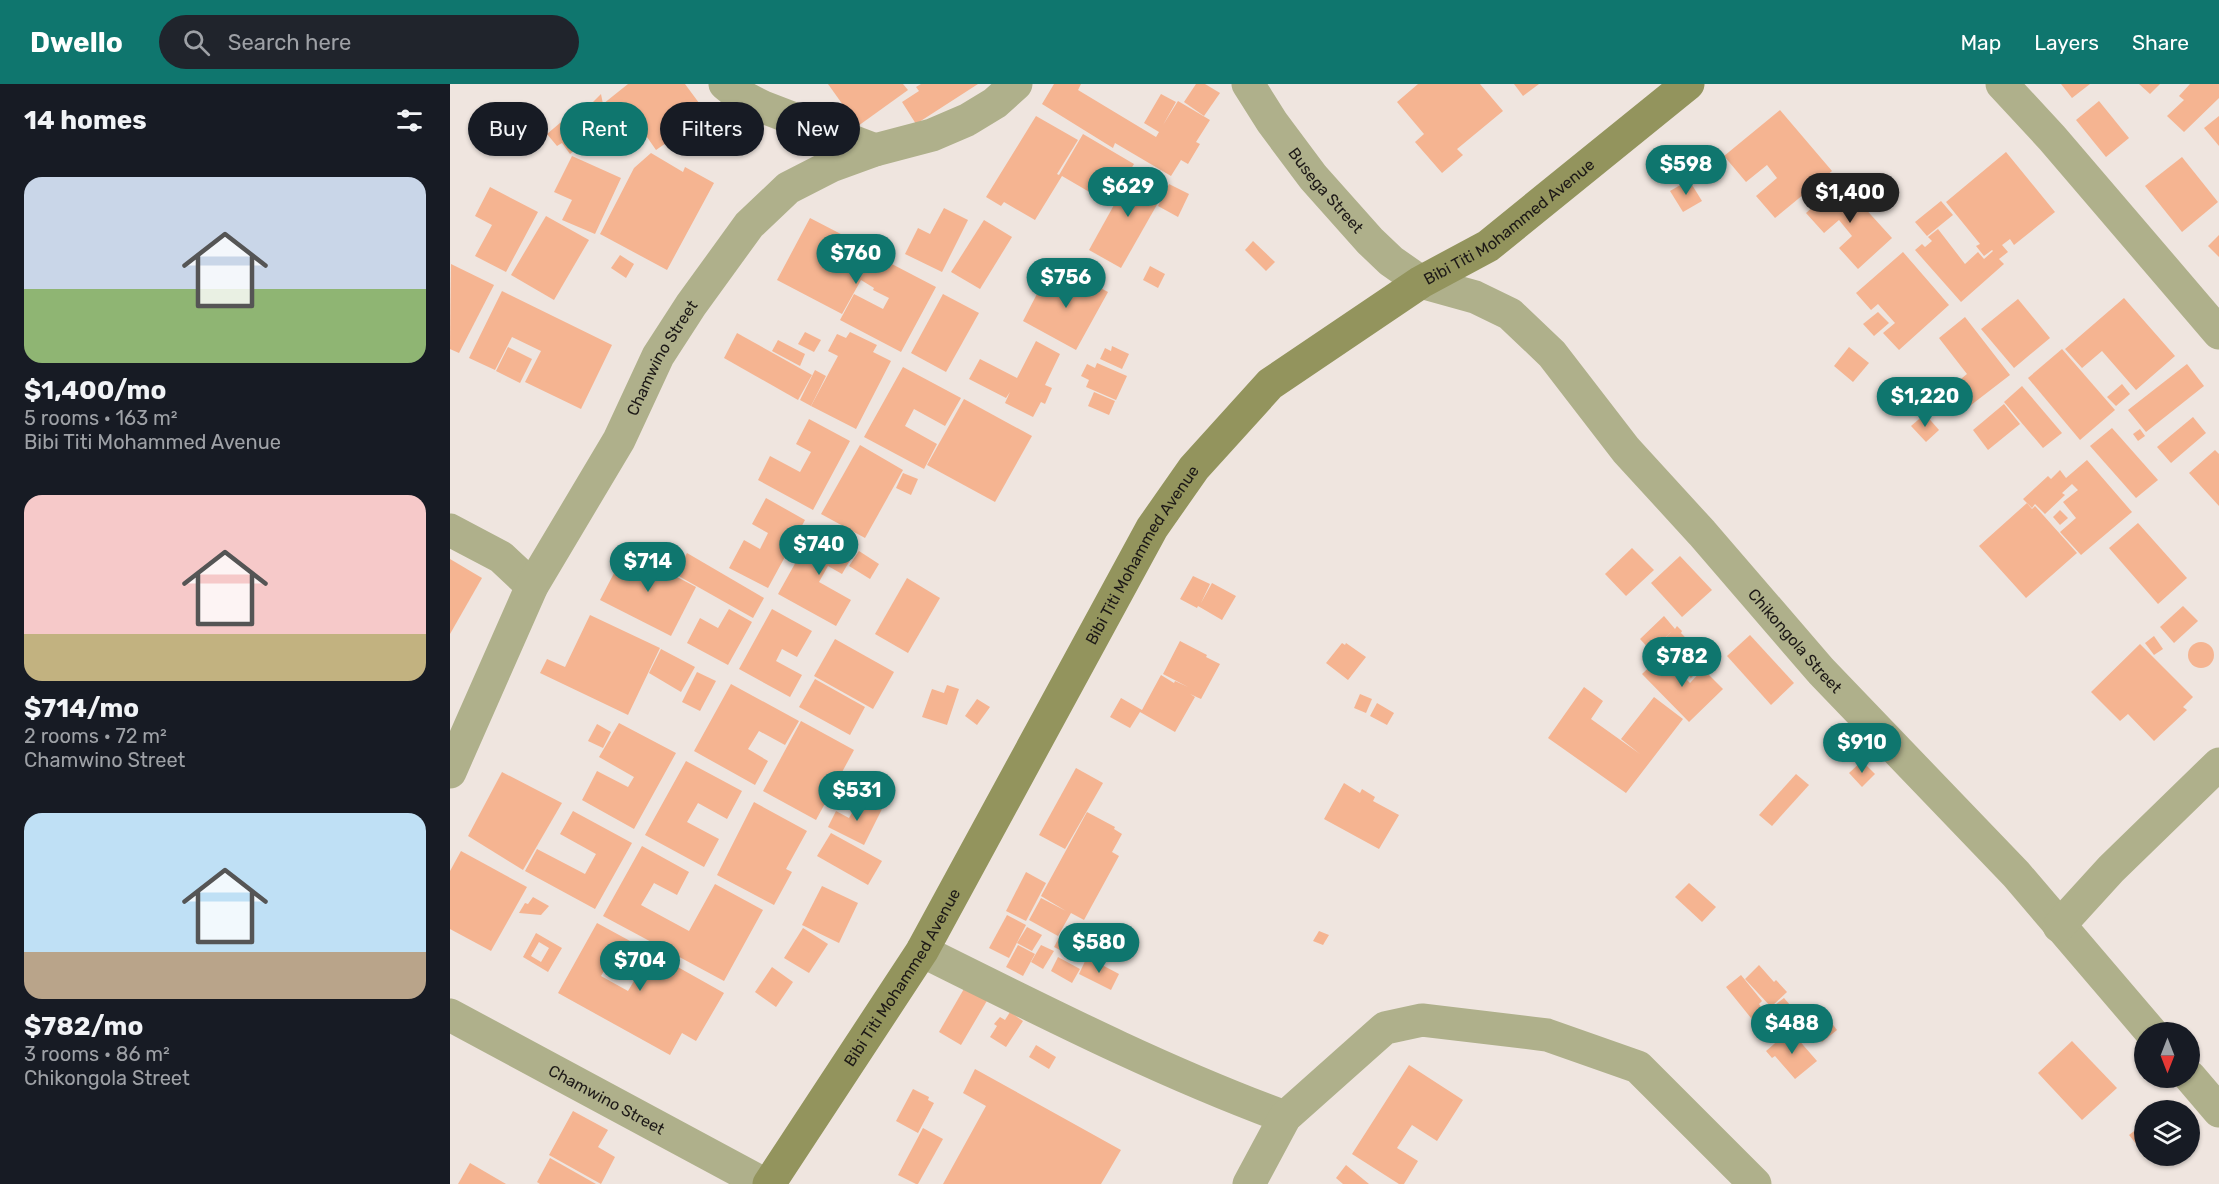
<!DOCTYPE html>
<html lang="en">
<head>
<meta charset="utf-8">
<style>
	:root { --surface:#171b24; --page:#20242c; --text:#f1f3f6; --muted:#9ea1a6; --accent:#0f766e }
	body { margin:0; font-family:Rubik,sans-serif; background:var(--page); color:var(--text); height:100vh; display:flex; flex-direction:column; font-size:22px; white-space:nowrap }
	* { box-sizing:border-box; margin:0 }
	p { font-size:20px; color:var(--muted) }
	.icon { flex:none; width:33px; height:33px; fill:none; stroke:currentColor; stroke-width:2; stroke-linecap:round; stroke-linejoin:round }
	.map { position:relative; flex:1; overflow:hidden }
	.panel { display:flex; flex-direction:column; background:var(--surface); width:450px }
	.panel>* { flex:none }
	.hud { position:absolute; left:18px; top:18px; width:570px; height:54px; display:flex; gap:12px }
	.needle { width:39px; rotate:180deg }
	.fabs { position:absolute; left:1684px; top:938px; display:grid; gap:12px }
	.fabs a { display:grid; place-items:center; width:66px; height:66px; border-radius:50%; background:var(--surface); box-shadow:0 2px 4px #0004; font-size:30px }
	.price { position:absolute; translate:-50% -51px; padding:0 14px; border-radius:21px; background:var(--accent); color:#fff; font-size:20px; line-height:39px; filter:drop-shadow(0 2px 3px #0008) }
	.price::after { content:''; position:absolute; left:50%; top:36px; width:18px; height:14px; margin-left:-9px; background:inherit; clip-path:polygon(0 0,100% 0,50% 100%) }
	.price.selected { background:#222; color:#fff }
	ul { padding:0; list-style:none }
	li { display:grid; align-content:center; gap:12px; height:318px; padding:0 24px }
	li span { display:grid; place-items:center; height:186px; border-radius:18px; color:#555 }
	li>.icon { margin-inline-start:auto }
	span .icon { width:108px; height:108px; fill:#fffc; stroke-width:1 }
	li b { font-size:26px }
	h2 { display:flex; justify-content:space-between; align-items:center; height:72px; padding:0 24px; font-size:26px }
	.chip { padding:0 21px; border-radius:27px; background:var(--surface); box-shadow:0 2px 4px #0004; font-size:21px; line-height:54px }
	.chip.selected { background:var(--accent); color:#fff }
	header { display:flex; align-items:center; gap:36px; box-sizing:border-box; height:84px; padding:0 30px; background:var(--accent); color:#fff }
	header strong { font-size:28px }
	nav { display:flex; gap:33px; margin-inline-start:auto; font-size:21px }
	.search { width:420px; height:54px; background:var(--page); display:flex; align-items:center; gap:15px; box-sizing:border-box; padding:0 21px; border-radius:33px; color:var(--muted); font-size:22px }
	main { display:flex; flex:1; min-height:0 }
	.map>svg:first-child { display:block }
</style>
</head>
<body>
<header>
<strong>Dwello</strong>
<div class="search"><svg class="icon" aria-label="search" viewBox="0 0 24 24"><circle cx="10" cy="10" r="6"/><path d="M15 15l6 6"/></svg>Search here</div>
<nav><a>Map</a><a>Layers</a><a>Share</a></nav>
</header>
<main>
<section class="panel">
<h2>14 homes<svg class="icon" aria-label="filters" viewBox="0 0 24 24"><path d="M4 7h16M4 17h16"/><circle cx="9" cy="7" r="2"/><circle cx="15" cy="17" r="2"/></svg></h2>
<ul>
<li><span style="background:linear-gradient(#c9d6e8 60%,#8fb573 0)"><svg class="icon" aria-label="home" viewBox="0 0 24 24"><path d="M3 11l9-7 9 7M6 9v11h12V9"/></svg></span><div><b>$1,400/mo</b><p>5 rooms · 163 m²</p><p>Bibi Titi Mohammed Avenue</p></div></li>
<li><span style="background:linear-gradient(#f6c9c9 75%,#c2b280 0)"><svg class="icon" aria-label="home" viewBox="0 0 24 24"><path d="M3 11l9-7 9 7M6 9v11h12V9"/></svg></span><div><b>$714/mo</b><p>2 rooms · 72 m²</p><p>Chamwino Street</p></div></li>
<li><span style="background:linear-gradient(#bfe0f5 75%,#b9a48a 0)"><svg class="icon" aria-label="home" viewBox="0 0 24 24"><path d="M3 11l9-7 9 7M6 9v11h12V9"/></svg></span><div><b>$782/mo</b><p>3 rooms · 86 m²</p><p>Chikongola Street</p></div></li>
</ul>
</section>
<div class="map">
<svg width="1769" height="1100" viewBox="0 0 1769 1100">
	<rect width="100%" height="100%" fill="#efe5df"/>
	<g fill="#f5b491" fill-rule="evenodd">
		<path d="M178,0h57l17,23 -25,18 5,7 -26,18 -9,-13 -9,7 -15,-22 -10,7 -20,-27 8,-8 2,10z"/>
		<path d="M378,0h75l5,6 -50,36z"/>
		<path d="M471,0h57l-62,40 -14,-22 17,-11 -3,-4z"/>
		<path d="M604,0h27l-3,6 78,47 3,-5 -15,-9 17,-29 15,8 -13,23 15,-24 32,19 -14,22 4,2 -12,20 -7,-4 -10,16 -56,-33 -2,5 -71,-44z"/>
		<path d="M746,0h9l15,9 -16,23 -20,-14z"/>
		<path d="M968,0h62l23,27 -46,38 6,6 -21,18 -27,-31 9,-8 -27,-32z"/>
		<path d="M1064,0h25l-16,12z"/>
		<path d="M1611,0h29l-18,14z"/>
		<path d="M1689,0h21l-10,10z"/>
		<path d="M1740,0h29v14l-35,34 -17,-16 17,-16 -5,-4z"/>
		<path d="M1649,17l30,37 -23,19 -30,-37z"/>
		<path d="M130,22l19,24 -29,24 -8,-11 -5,3 -10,-12z"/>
		<path d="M1330,26l52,61 -57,47 -19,-22 21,-18 -10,-13 -21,17 -22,-26z"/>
		<path d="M256,28l10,21 -26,12 -9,-21z"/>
		<path d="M586,32l42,24 -21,34 2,1 24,-41 51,30 -24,40 -48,-28 -27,44 -31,-18 -3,4 -15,-9z"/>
		<path d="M1769,32v30l-15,-18z"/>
		<path d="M1556,68l49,60 -41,33 -4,-6 -8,6 6,7 -9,7 5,5 -43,38 -46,-52 7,-6 3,3 7,-6 -4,-4 10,-8 27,35 13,-12 6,7 9,-8 -1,-1 -8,6 -8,-10 4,-2 -34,-42z"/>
		<path d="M201,69l32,19 2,-5 29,16 -47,87 -67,-36 34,-66z"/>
		<path d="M122,72l49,22 -26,56 -33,-14 10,-20 -18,-8z"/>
		<path d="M1732,73l36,45 -36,30 -37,-46z"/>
		<path d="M684,85l33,18 -46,81 -32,-18z"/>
		<path d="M1239,96l13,21 -19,11 -13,-21z"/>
		<path d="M1391,98l51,56 -34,31 -19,-21 13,-12 -13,-16 -15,13 -18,-20z"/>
		<path d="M719,100l20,10 -11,23 -20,-11z"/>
		<path d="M40,103l48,25 -32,60 -31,-16 17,-31 -17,-9z"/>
		<path d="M1491,117l12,14 -26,21 -12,-14z"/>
		<path d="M494,124l24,12 -26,52 -37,-18 13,-26 12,6z"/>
		<path d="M96,132l43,24 -35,60 -43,-25z"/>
		<path d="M360,134l54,28 -3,5 12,6 -2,5 13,7 4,-7 48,25 -35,65 -61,-32 14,-26 29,15 6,-11 -16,-8 1,-2 -13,-8 -19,34 -65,-34z"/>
		<path d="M534,136l28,17 -32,52 -29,-17z"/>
		<path d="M1769,151v22l-11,-11z"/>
		<path d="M803,157l22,21 -9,9 -21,-21z"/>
		<path d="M1453,168l46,53 -50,45 -16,-17 12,-10 -17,-19 -7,6 -15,-17z"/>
		<path d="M170,171l14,9 -8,14 -15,-10z"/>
		<path d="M1,180l43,21 -35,68 -9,-4z"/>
		<path d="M700,182l15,8 -7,14 -15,-8z"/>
		<path d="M613,184l45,24 -32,58 -53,-29 16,-31 10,4z"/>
		<path d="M52,207l110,54 -31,64 -56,-27 16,-31 -29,-14 -17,33 -26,-12z"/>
		<path d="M493,210l36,19 -33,59 -35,-19z"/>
		<path d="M1674,214l51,58 -39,34 -34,-39 -20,17 -17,-19z"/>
		<path d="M1568,215l32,39 -36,30 -33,-39z"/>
		<path d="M1428,228l11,11 -15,13 -11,-12z"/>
		<path d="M1515,233l45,58 -48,37 -16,-21 21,-17 -28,-36z"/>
		<path d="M355,248l16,8 -7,12 -16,-8z"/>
		<path d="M400,248l27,13 -4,7 18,9 -35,68 -45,-23 27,-50 -10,-5 9,-17 9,4z"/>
		<path d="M287,249l75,42 -14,25 -74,-42z"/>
		<path d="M328,256l27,14 -5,12 -28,-15z"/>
		<path d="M586,257l24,13 -15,31 7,3 -7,16 -4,-2 -8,15 -28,-14 5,-11 -4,6 -37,-19 11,-20 37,19z"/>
		<path d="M662,262l17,8 -7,15 -22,-10 5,-11 6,3z"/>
		<path d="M58,263l24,12 -12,24 -24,-12z"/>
		<path d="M1399,263l20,16 -16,19 -19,-16z"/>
		<path d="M1612,265l53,61 -35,30 -52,-62z"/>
		<path d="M647,279l30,13 -11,24 -30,-13 3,-7 -8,-4 6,-12 8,4z"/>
		<path d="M1737,280l17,22 -58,46 -18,-22z"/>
		<path d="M453,283l58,31 -16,28 -31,-17 -9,17 32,18 -13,25 -60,-32z"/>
		<path d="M365,286l11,6 -15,30 -11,-6z"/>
		<path d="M1672,300l8,10 -14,12 -9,-9z"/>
		<path d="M1572,302l40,47 -19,15 -39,-46z"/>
		<path d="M644,308l21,9 -6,14 -21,-9z"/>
		<path d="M514,315l68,37 -37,66 -68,-37z"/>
		<path d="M1554,320l16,20 -32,26 -15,-20z"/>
		<path d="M1475,330l14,16 -13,12 -15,-16z"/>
		<path d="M1743,333l13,16 -35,30 -14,-16z"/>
		<path d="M359,335l41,22 -37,69 -55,-30 12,-24 30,16 11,-20 -15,-8z"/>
		<path d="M1662,344l46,52 -22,18 -46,-52z"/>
		<path d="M1690,345l5,7 -7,5 -5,-7z"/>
		<path d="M410,361l43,25 -38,68 -44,-24z"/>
		<path d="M1765,366l4,4v52l-30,-33z"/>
		<path d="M1637,376l45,52 -51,43 -21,-23 16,-14 -13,-16 15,-12 -6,-6 -10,9 3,2 -20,19 -10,-10 -3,4 -9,-9 25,-23 3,3 9,-9 6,8z"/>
		<path d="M453,389l15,6 -7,16 -15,-7z"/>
		<path d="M316,414l39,22 -37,68 -39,-20 15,-28 16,9 8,-16 -16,-9z"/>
		<path d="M1577,419l5,6 3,-3 42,47 -51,45 -47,-52z"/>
		<path d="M1610,426l8,8 -8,7 -7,-8z"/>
		<path d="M1688,439l49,55 -29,26 -49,-56z"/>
		<path d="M366,442l41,22 -15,26 -14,-8 -9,16 32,18 -15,26 -58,-32z"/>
		<path d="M1182,464l22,22 -28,26 -21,-22z"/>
		<path d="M176,466l70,37 -25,49 -71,-36z"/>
		<path d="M409,467l20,13 -9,15 -21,-13z"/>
		<path d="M237,469l77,45 -11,20 -78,-44z"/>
		<path d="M1230,472l32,34 -30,27 -31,-34z"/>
		<path d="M0,475l32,19 -32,56z"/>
		<path d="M743,492l17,8 -9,19 11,-20 24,13 -14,24 -24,-14 -1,2 -17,-9z"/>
		<path d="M457,494l33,20 -32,55 -33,-19z"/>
		<path d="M1733,522l15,15 -24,22 -14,-16z"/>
		<path d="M279,525l23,13 -24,43 -41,-22 13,-25 18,10z"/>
		<path d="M322,525l40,22 -15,26 -15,-8 -6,12 26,14 -12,22 -51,-28z"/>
		<path d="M140,531l70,33 -32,67 -88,-42 7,-14 18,8z"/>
		<path d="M1214,532l11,13 2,-3 5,5 -1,2 27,28 -17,17 -12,-12 5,-5 -21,-21 9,-9 -21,20 -11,-12z"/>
		<path d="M1300,551l44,48 -23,22 -44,-49z"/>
		<path d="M1704,552l9,13 -9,6 -9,-12z"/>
		<path d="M385,555l59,33 -21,37 -59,-33z"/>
		<path d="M730,557l27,14 -1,2 14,7 -19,35 -11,-5 5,3 -20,35 -35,-20 -10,16 -20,-11 11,-19 21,12 19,-35 13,8 1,-2 13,6 -25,-13z"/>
		<circle cx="1751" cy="571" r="13"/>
		<path d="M892,559l3,2 1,-2 20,14 -18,23 -22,-17z"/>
		<path d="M1690,560l53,53 -10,10 4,3 -33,31 -26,-27 -8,7 -29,-29z"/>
		<path d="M211,565l34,18 -14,25 -32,-19z"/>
		<path d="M1212,571l28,28 13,-14 20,20 -34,33 -47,-48z"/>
		<path d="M247,588l19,9 -16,30 -18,-9z"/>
		<path d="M365,595l50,28 -15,28 -51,-28z"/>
		<path d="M281,600l68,37 -14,24 -26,-14 -11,18 20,12 -13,24 -61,-34z"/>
		<path d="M497,601l12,4 -12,36 -25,-8 10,-28 12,4z"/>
		<path d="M1134,603l19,14 -12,18 49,35 -19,-15 33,-42 29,22 -57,74 -78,-55z"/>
		<path d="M910,610l12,5 -6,14 -12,-5z"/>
		<path d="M527,615l13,8 -13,18 -12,-9z"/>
		<path d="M927,619l17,10 -7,12 -17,-9z"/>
		<path d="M351,637l53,29 -38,70 -53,-29z"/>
		<path d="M169,639l57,30 -42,76 -52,-29 15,-29 31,16 6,-10 -35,-20z"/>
		<path d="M147,640l14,8 -8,16 -15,-7z"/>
		<path d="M236,677l56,30 -15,28 -29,-16 -11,19 32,17 -15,28 -59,-32z"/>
		<path d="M1412,677l13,13 -13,13 -13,-14z"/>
		<path d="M626,684l27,15 -38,66 -26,-14z"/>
		<path d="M52,688l60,31 -39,67 -55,-34z"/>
		<path d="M1346,690l13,11 -37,41 -13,-11z"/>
		<path d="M894,699l16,10 2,-4 13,8 -2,4 26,14 -20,34 -55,-30z"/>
		<path d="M410,714l22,11 -18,36 -36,-18 8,-16 13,7z"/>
		<path d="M304,718l53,29 -21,38 6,3 -18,33 -57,-30z"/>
		<path d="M123,727l59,32 -37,66 -70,-38 12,-22 48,25 11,-20 -36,-20z"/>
		<path d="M637,728l28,15 -1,2 8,5 -10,18 7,4 -35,64 -13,-7 -13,23 -29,-16 12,-22 25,13 -25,-15z"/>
		<path d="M381,749l51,28 -14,24 -51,-29z"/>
		<path d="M192,762l47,26 -12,23 -23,-12 -13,22 48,26 26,-47 48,26 -39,71 -121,-65z"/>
		<path d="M11,767l66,36 -36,64 -41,-22v-58z"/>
		<path d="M576,788l20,11 -20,38 -20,-10z"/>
		<path d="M1239,799l27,24 -14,15 -27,-25z"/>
		<path d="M372,802l36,17 -19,40 -37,-18z"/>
		<path d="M83,813l16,9 -8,9 -22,-2 6,-10 3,1z"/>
		<path d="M557,831l19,10 -17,33 -20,-10z"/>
		<path d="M147,839l46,25 -13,23 -19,-12 -10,17 27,15 23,-39 73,41 -28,48 -14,-8 -12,22 -112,-62z"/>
		<path d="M577,843l15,8 -10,16 -15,-8z"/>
		<path d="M353,844l25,16 -19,29 -25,-15z"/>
		<path d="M869,847l10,4 -6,10 -10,-4z"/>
		<path d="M612,848l23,11 -7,16 -24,-12z"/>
		<path d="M86,849l26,15 -14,24 -25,-15zM89,858l10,6 -8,14 -10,-6z"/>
		<path d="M568,861l17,9 -12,22 -17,-9z"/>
		<path d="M591,861l13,6 -11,18 -12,-7z"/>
		<path d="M608,873l22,12 -8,14 -21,-12z"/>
		<path d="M637,873l32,17 -8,16 -32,-16z"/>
		<path d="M1309,881l15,17 2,-2 11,12 -16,15 -26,-28z"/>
		<path d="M322,883l21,15 -17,25 -21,-15z"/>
		<path d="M1291,891l21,26 -3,3 7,10 -11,9 -29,-36z"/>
		<path d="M515,903l23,12 -27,46 -22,-13z"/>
		<path d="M1334,914l6,7 -13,10 -6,-7z"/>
		<path d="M1371,925l16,21 -15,12 -17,-20z"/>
		<path d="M560,928l13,9 -17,26 -16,-10 7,-11 -3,-2 6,-7 5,3z"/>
		<path d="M1340,946l27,31 -22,18 -20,-23 -3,2 -6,-7z"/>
		<path d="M1622,957l45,47 -35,32 -44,-47z"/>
		<path d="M586,961l20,12 -7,12 -20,-12z"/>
		<path d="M959,981l54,35 -26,41 -25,-16 -15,23 21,13 -14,23h-5l-47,-30z"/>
		<path d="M525,985l146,81 -20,34h-158l43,-78 -23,-13z"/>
		<path d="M463,1005l16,8 -1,3 6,3 -16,30 -22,-12z"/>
		<path d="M123,1027l35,19 -10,17 17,10 -14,27 -52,-29z"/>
		<path d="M1692,1041l3,4v26h10l-6,5 -20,-25z"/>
		<path d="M473,1044l20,11 -25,45h-2l-18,-9z"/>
		<path d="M100,1074l46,26h-56l-3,-2z"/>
		<path d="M20,1079l36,21h-48z"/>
		<path d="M896,1081l23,19h-26l-7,-6z"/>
	</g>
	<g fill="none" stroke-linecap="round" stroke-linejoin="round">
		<g stroke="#afb08b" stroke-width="33">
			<path d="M275,0l11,9 27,14 112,43"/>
			<path id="s1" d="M798,0l24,38 41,55 57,64 21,20 30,21 54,15 35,17 42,40 74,96 76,83 119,138 195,203 135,158"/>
			<path d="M1552,0l50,54 167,195"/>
			<path d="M0,446l51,27 31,29"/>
			<path id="s2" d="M0,688l82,-186 87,-146 39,-84 33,-51 58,-80 39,-37 43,-22 44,-16 57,-15 35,-15 28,-17 21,-19"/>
			<path d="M1609,842l52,-57 108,-105"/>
			<path d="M472,867c119,59 238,120 363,166"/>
			<path id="s3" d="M0,931l314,169"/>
			<path d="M1740,993l29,34"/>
			<path d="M799,1100l36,-67 100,-89 37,-8 125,15 91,32 117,117"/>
		</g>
		<path stroke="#93945d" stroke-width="33" id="s4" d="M319,1100l153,-233 230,-423 42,-60 76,-84 151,-102 67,-36 200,-162"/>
	</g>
	<g text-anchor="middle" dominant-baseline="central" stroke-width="5" stroke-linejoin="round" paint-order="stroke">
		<g font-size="16" fill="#1d1917" stroke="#fdf2ec">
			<text stroke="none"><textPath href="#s1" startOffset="132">Busega Street</textPath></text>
			<text stroke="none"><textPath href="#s4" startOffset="1236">Bibi Titi Mohammed Avenue</textPath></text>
			<text stroke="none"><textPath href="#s2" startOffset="466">Chamwino Street</textPath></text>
			<text stroke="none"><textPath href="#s4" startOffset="732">Bibi Titi Mohammed Avenue</textPath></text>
			<text stroke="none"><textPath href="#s1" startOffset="794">Chikongola Street</textPath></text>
			<text stroke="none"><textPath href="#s4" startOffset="246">Bibi Titi Mohammed Avenue</textPath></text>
			<text stroke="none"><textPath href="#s3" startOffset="178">Chamwino Street</textPath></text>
		</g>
	</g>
</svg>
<div class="fabs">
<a><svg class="needle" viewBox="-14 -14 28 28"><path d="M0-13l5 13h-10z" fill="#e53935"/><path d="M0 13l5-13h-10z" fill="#9ea1a6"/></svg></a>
<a><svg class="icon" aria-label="layers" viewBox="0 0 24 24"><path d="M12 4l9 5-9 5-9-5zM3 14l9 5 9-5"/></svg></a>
</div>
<b class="price" style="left:1236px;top:112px">$598</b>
<b class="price" style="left:678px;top:134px">$629</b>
<b class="price selected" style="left:1400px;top:140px">$1,400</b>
<b class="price" style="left:406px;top:201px">$760</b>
<b class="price" style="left:616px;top:225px">$756</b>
<b class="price" style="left:1475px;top:344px">$1,220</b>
<b class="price" style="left:369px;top:492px">$740</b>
<b class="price" style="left:198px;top:509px">$714</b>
<b class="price" style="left:1232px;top:604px">$782</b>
<b class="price" style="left:1412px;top:690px">$910</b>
<b class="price" style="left:407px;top:738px">$531</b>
<b class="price" style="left:649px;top:890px">$580</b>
<b class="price" style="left:190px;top:908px">$704</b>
<b class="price" style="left:1342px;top:971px">$488</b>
<div class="hud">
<a class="chip">Buy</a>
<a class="chip selected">Rent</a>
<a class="chip">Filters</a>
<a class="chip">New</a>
</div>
</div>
</main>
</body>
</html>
